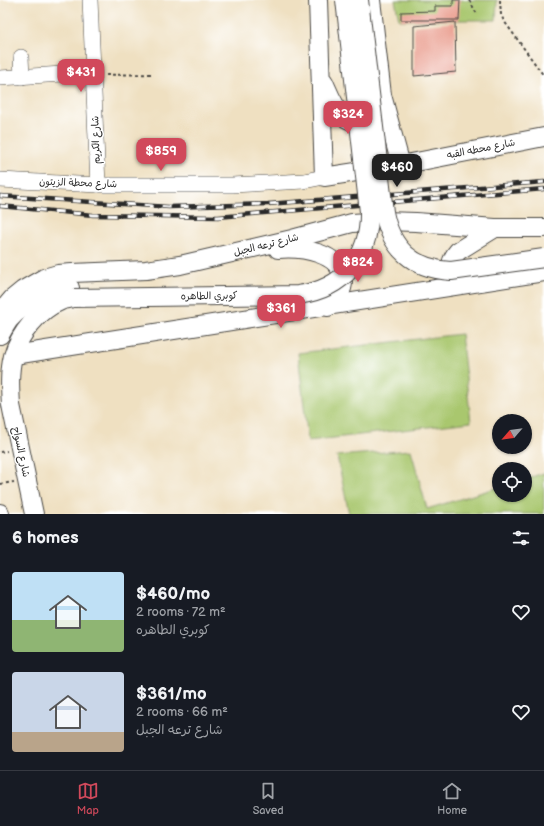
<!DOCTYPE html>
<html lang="en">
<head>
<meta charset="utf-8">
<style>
	:root { --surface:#171b24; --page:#20242c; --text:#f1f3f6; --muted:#9ea1a6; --line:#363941; --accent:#d1495b }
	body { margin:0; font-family:"Balsamiq Sans","Playpen Sans Arabic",sans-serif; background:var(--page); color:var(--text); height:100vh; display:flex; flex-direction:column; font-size:15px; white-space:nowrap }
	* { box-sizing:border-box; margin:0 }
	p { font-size:13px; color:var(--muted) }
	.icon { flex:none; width:22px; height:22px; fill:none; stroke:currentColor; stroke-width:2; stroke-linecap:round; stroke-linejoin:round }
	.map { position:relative; height:514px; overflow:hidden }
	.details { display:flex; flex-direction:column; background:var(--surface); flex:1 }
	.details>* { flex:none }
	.needle { width:26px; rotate:242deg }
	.controls { position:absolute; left:492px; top:414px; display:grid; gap:8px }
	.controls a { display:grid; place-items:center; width:40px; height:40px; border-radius:50%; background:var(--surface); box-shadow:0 1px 3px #0004; font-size:20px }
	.price { position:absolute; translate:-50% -34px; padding:0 9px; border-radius:8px; background:var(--accent); color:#fff; font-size:13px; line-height:26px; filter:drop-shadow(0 1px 2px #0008) }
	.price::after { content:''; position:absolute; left:50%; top:24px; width:12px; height:9px; margin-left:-6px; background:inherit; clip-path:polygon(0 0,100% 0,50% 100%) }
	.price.selected { background:#222; color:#fff }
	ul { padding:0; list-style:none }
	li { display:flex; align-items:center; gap:12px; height:100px; padding:0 12px }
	li span { display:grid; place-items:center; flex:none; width:112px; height:80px; border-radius:4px; color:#555 }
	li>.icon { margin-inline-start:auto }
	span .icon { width:48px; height:48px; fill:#fffc; stroke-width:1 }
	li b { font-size:17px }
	h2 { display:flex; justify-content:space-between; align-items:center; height:48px; padding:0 12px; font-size:17px }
	.dock { display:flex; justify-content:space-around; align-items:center; height:56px; border-top:1px solid var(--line); background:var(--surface); font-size:11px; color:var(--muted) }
	.dock a { display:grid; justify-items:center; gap:2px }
	.dock .selected { color:var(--accent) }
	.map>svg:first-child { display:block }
</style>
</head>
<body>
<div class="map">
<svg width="544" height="514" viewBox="0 0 544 514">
	<rect width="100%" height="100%" fill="#fff"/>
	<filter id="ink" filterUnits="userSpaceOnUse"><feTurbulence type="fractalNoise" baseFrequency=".025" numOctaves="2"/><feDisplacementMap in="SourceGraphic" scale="8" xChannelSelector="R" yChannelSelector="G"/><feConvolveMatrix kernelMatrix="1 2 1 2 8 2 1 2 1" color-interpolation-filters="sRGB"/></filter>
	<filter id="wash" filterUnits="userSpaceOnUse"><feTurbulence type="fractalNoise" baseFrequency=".012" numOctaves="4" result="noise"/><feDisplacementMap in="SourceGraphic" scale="16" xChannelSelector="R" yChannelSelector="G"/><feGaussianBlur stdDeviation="0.9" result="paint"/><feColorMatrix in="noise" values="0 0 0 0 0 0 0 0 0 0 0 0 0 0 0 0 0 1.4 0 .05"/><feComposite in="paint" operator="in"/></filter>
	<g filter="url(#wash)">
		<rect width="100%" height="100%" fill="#efe0c1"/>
		<g fill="#a9c76e" stroke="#6a794c">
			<path d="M395,0h102l-1,20h-97z"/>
			<path d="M461,334l10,88 -163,19 -10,-88z"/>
			<path d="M411,450l16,59 72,-22v8h26v-16l19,-6v41h-195l-12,-58z"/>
		</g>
		<g id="blocks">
			<g fill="#eba394">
				<path d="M453,0h7l-1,20h-58v-8l34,-1v-5h18z"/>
				<path d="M455,22l1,50 -42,4v-50z"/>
			</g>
		</g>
	</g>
	<g filter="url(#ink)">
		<use href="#blocks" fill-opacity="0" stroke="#484642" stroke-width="1"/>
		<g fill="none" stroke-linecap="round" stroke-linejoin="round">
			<defs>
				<g id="minor">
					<path d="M90,0l8,185"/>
					<path d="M21,57l1,20"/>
					<path d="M0,78l94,-6"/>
					<path d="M0,180l98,5h134l72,-4 20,-4"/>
				</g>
				<g id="major">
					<path d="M318,0l6,177 77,-12 143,-28"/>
					<path d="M371,0l11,95 19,70"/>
					<path d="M324,82c9,20 19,52 48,34"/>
					<path d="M278,249c22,-2 65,3 65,32 0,11 -6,19 -15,26"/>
					<path d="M457,283c-11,-7 -7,-23 1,-32l37,-23"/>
					<path d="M0,313l12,-14 11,-9 21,-12 14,-4 14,-1 74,-3 34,-5 112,-26 60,-16 32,-2 32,1 79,6h49"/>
					<path d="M0,335c3,-5 6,-11 10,-16 15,-17 38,-25 60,-31"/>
					<path d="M14,355l530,-83"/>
					<path d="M0,513v1"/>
					<path d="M34,514l-23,-109c-1,-16 -2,-33 2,-49 6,-22 26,-46 48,-55 3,-2 8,-2 12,-3"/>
				</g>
			</defs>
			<use href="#minor" stroke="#484642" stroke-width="16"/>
			<use href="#major" stroke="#484642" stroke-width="20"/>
			<g stroke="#484642" stroke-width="2" stroke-dasharray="3 3" stroke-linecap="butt">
				<path d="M469,0l8,14"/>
				<path d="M500,0l1,15 3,6 40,55"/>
				<path d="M106,75l45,-1"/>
				<path d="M0,452l7,-1"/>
				<path d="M0,484l14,-2"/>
			</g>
			<use href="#minor" stroke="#fff" stroke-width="15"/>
			<use href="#major" stroke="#fff" stroke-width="18"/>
			<defs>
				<g id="rail">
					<path d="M0,196l169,11 99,-3 276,-22"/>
					<path d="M0,206l93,9 125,2 326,-28"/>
				</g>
			</defs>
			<use href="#rail" stroke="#2b2b2b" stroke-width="4.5"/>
			<use href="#rail" stroke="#fff" stroke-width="3" stroke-dasharray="9" stroke-linecap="butt"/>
			<defs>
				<g id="major-bridge">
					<path d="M359,0l25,212c7,37 29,57 67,59l93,-13"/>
					<path d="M73,298l225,-3c45,-6 72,-37 71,-83l-24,-212"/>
				</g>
			</defs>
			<use href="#major-bridge" stroke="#484642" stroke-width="20" stroke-linecap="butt"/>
			<use href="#major-bridge" stroke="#fff" stroke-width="18"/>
		</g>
	</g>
	<g text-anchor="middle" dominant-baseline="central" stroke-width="3" stroke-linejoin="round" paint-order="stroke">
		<g font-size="10" fill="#2b2b2b" stroke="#fff">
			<text transform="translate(96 140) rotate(-92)">شارع الكريم</text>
			<text transform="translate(481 149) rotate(-11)">شارع محطه القبه</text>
			<text transform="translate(78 183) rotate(2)">شارع محطة الزيتون</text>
			<text transform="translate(266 245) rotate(-14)">شارع ترعه الجبل</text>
			<text transform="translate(209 296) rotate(-1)">كوبري الطاهره</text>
			<text transform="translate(21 452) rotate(78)">شارع السواح</text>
		</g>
	</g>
</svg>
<div class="controls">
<a><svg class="needle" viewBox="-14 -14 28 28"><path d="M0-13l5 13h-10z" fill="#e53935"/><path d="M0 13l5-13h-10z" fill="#9ea1a6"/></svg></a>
<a><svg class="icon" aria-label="locate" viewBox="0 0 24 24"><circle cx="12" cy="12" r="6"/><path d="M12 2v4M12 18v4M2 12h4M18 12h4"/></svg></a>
</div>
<b class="price" style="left:81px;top:93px">$431</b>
<b class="price" style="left:348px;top:135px">$324</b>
<b class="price" style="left:161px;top:172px">$859</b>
<b class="price selected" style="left:397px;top:188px">$460</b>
<b class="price" style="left:358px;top:283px">$824</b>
<b class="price" style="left:281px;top:329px">$361</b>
</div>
<section class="details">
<h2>6 homes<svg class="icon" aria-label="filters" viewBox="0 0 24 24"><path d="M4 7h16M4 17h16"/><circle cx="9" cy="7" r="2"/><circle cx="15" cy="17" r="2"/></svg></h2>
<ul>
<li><span style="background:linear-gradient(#bfe0f5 60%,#8fb573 0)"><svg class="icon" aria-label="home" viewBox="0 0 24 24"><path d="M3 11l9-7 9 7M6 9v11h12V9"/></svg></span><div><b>$460/mo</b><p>2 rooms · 72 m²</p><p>كوبري الطاهره</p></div><svg class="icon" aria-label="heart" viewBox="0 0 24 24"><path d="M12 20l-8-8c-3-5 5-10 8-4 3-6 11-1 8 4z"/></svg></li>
<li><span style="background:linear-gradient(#c9d6e8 75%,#b9a48a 0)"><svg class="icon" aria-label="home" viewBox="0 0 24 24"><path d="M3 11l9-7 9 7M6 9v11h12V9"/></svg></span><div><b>$361/mo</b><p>2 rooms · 66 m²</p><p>شارع ترعه الجبل</p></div><svg class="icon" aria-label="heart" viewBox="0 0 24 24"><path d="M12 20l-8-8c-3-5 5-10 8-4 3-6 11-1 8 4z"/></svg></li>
</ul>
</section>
<nav class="dock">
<a class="selected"><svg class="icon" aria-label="map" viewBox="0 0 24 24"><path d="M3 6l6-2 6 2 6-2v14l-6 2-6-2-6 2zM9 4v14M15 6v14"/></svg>Map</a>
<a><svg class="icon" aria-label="saved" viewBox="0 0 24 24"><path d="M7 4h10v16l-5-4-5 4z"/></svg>Saved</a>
<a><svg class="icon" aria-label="home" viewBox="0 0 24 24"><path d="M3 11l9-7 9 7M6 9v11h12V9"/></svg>Home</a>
</nav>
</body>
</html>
